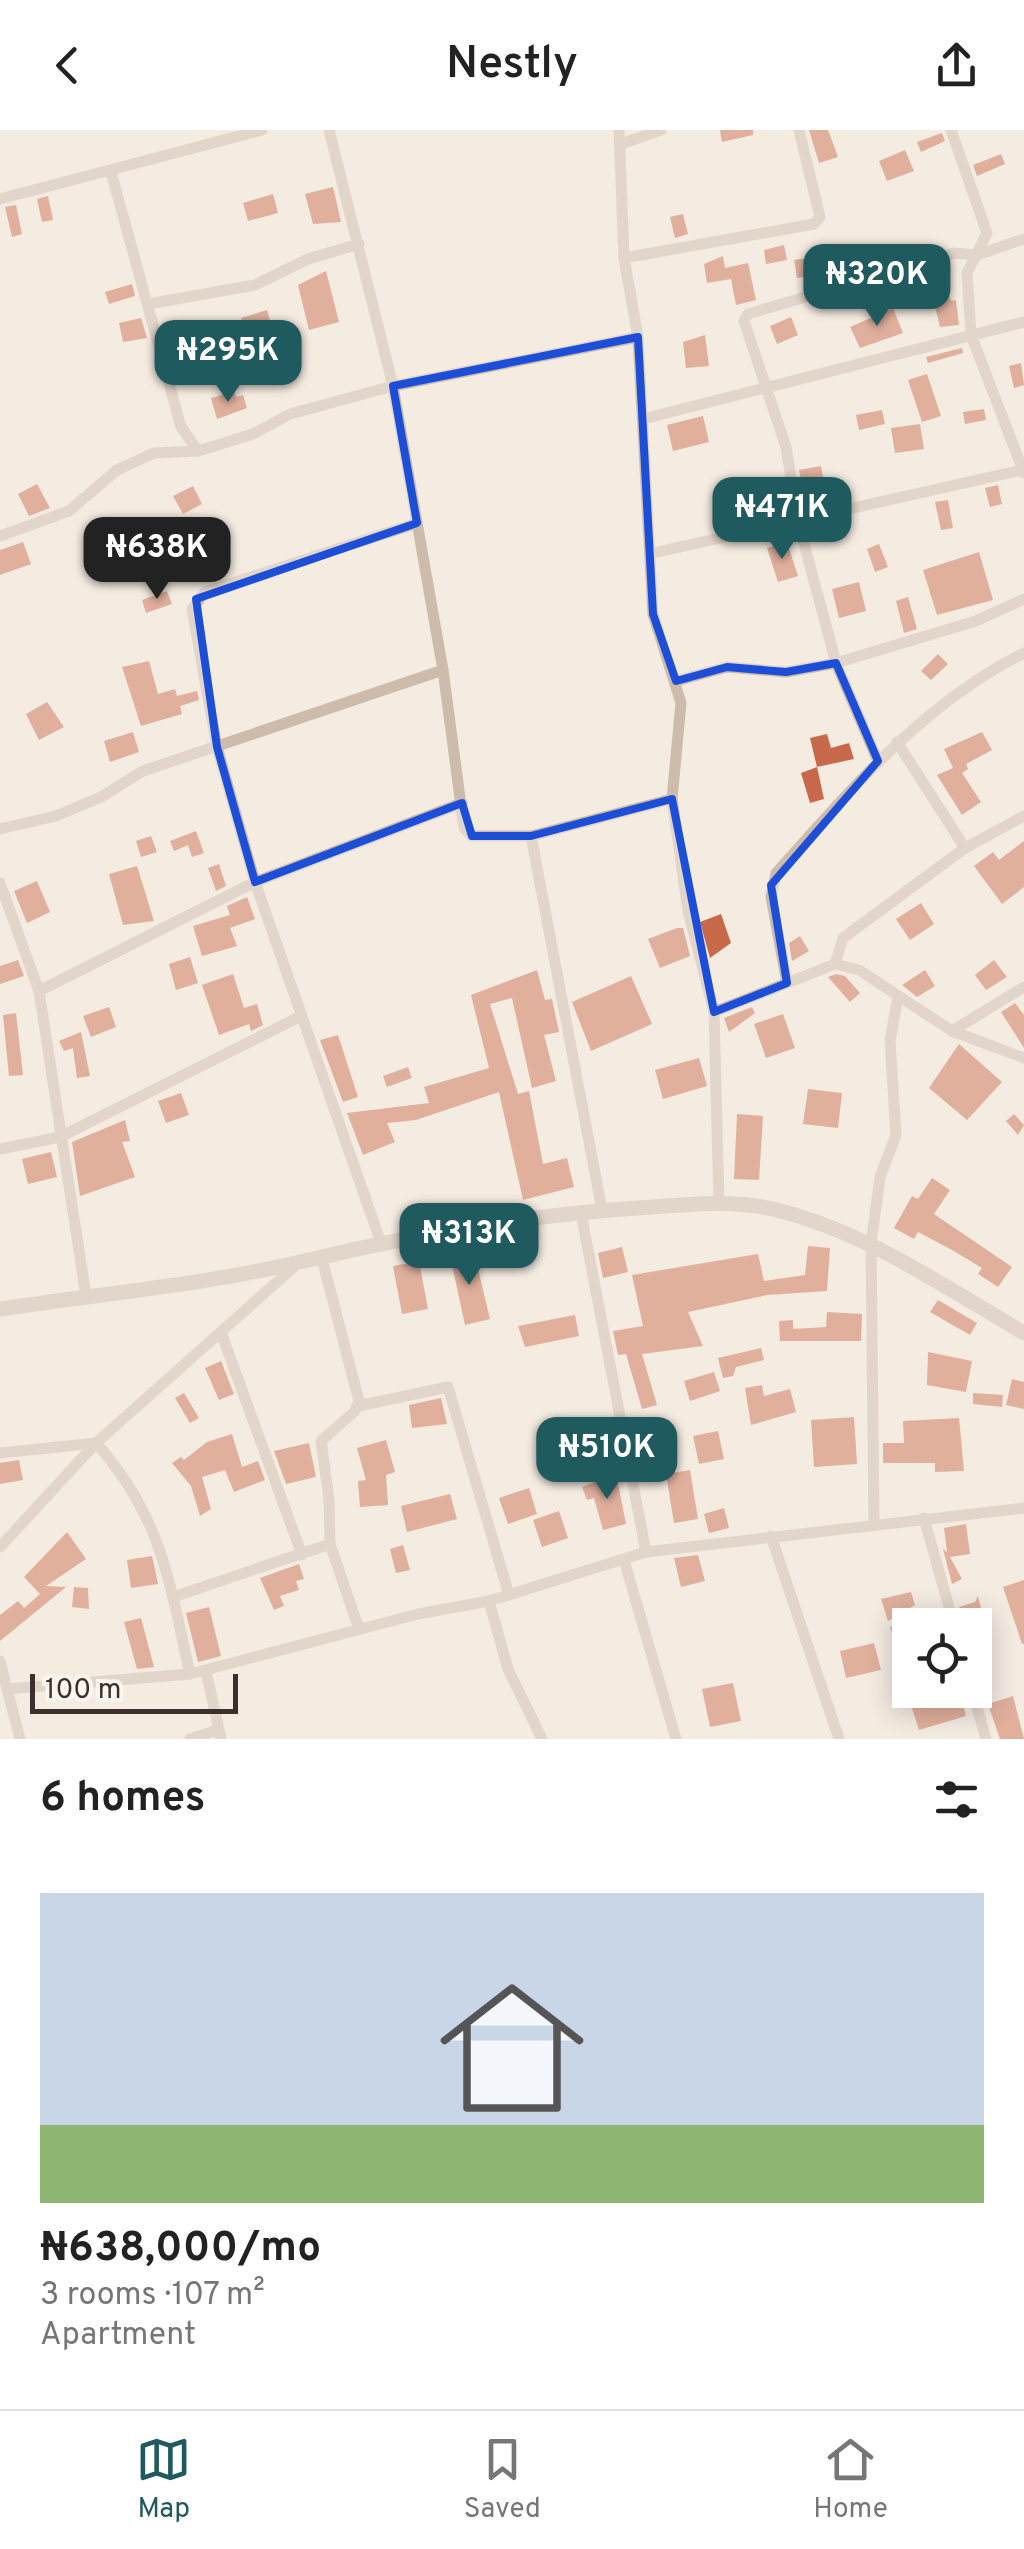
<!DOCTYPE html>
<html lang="en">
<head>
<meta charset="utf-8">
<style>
	:root { --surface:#fff; --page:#f2f2f2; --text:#222; --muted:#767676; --line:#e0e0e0; --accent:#1f5a5e }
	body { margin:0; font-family:Overpass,sans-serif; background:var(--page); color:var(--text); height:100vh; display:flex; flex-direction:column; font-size:38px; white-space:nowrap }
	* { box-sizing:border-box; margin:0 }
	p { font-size:32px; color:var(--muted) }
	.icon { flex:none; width:55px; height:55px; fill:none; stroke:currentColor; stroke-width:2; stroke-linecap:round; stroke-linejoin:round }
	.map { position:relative; height:1609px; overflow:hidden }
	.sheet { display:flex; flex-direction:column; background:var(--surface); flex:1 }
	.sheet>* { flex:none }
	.buttons { position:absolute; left:892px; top:1478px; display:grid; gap:20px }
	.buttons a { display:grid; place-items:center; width:100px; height:100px; border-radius:0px; background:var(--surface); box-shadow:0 5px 25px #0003; font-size:50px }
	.scale { position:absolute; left:30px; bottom:25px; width:208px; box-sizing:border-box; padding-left:10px; border:5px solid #3b302b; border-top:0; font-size:28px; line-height:35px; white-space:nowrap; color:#3b302b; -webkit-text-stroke:8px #fbf5ee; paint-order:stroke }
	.price { position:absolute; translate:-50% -85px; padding:0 22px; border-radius:20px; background:var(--accent); color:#fff; font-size:32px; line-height:65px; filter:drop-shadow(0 2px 5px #0008) }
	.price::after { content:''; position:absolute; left:50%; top:60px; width:30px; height:22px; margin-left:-15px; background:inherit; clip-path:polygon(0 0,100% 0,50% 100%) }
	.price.on { background:#222; color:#fff }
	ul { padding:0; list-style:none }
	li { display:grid; align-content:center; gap:20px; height:530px; padding:0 40px }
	li span { display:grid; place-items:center; height:310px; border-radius:0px; color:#555 }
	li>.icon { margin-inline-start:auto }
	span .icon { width:180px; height:180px; fill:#fffc; stroke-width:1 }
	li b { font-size:42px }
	h2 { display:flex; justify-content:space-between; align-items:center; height:120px; padding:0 40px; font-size:42px }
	header { display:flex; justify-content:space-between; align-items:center; height:130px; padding:0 40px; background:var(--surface); font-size:45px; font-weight:600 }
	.tabs { display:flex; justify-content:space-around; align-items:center; height:140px; border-top:2px solid var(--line); background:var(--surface); font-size:28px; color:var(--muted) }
	.tabs a { display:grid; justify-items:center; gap:5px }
	.tabs .on { color:var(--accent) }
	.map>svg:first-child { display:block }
</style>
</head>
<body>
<header><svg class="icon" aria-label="back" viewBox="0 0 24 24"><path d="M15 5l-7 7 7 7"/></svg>Nestly<svg class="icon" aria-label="share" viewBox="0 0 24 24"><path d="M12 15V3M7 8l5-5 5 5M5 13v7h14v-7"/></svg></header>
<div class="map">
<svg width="1024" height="1609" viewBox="0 0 1024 1609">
	<rect width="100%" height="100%" fill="#f4ebe1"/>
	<g fill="#c8694b">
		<path d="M720,0h33v5l-31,7z"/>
		<path d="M809,0h19l10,27 -19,6z"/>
		<path d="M942,3l3,8 -24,11 -4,-10z"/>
		<path d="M905,20l9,21 -27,10 -8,-20z"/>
		<path d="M1001,24l4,10 -28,12 -4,-11z"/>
		<path d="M333,57l8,35 -28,2 -8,-30z"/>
		<path d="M273,64l5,19 -30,8 -5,-18z"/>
		<path d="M48,66l5,24 -11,2 -5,-23z"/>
		<path d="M16,75l6,29 -10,3 -7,-30z"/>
		<path d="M683,84l5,20 -13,4 -5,-21z"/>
		<path d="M784,115l3,15 -21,4 -2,-14z"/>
		<path d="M723,126l2,12 23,-5 8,37 -20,5 -5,-26 -24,4 -3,-19z"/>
		<path d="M822,126l3,18 -28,4 -3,-18z"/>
		<path d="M939,137l12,34 5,-1 3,25 -19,2 -14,-56z"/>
		<path d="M326,141l13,51 -30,8 -11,-45z"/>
		<path d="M132,154l3,12 -26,8 -4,-12z"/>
		<path d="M893,178l10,25 -43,15 -10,-21z"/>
		<path d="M267,180l10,35 -26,8 -10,-35z"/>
		<path d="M791,187l7,18 -21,9 -7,-18z"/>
		<path d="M141,188l6,20 -24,4 -4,-19z"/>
		<path d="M705,205l4,31 -23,2 -3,-26z"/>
		<path d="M962,218l1,5 -35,10 -2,-6z"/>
		<path d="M1021,233l3,22 -10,3 -5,-22z"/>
		<path d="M927,244l14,42 -19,6 -14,-42z"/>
		<path d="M234,262l2,5 7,-2 4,13 -30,11 -6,-21z"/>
		<path d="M984,279l2,11 -21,4 -2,-12z"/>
		<path d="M882,280l3,14 -26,6 -3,-15z"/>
		<path d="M703,286l6,26 -36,9 -6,-26z"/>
		<path d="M920,294l4,25 -29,4 -4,-25z"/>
		<path d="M821,336l2,11 -22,3 -2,-10z"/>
		<path d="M37,354l13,24 -21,8 -11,-22z"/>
		<path d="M998,355l4,19 -12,3 -5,-19z"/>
		<path d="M193,356l9,18 -19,10 -10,-18z"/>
		<path d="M948,370l5,28 -12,2 -6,-28z"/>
		<path d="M153,411l5,12 -54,20 -4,-10z"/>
		<path d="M23,412l8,22 -31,11v-25z"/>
		<path d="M787,412l11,34 -20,6 -11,-34z"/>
		<path d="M879,414l9,23 -13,5 -8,-23z"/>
		<path d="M979,422l14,48 -56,15 -14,-45z"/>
		<path d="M859,452l7,29 -27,7 -7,-29z"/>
		<path d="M167,461l5,13 -26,9 -4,-13z"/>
		<path d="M908,467l9,32 -13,4 -8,-32z"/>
		<path d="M938,524l10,10 -17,16 -10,-9z"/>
		<path d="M149,531l9,33 17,-5 2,7 20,-5 2,9 -19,6 2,8 -41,12 -19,-59z"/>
		<path d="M47,572l17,25 -25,13 -13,-26z"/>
		<path d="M133,602l6,20 -29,10 -6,-21z"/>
		<path d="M982,602l10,18 -26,14 2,5 -6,4 19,29 -19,13 -25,-40 16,-7 -9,-19z"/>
		<path d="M827,604l4,14 18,-5 5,16 -37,8 -7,-29z"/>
		<path d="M817,637l7,32 -14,4 -9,-30z"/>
		<path d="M196,701l8,22 -12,4 -4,-12 -14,6 -4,-10z"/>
		<path d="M151,706l6,16 -16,5 -5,-16z"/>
		<path d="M1024,711v46l-22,17 -28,-38 19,-14 6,8z"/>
		<path d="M219,734l7,22 -10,5 -8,-23z"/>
		<path d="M137,736l17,55 -31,4 -14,-51z"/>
		<path d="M37,751l13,31 -23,11 -13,-32z"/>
		<path d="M247,767l8,22 -25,9 7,18 -35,10 -9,-30 37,-11 -3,-9z"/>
		<path d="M921,773l13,21 -24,16 -14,-21z"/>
		<path d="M721,784l10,29 -21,15 -10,-36z"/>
		<path d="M677,798h6l7,28 -30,12 -12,-29z"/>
		<path d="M800,806l9,15 -17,10 -3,-18z"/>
		<path d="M190,827l8,26 -22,7 -7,-26z"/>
		<path d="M18,830l6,16 -24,8v-18z"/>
		<path d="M994,830l13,17 -21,13 -11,-15z"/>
		<path d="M537,840l8,30 7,-1 7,33 -15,3 12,46 -24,7 -20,-90 -22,6 28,90 11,-3 14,73 24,-6 7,29 -51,13 -24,-108 -83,28 -29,3 8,19 -32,13 -16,-42 82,-10 -5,-16 65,-19 -18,-73z"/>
		<path d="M925,840l10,16 -18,11 -15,-12z"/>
		<path d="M233,844l11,34 13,-4 6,21 -12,6 -2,-7 -30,11 -17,-50z"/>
		<path d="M836,844l9,2 15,17 -10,9 -22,-25z"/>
		<path d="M631,846l21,48 -61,27 -19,-49z"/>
		<path d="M1015,873l9,12v33l-23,-36z"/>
		<path d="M109,877l7,20 -25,10 -8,-21z"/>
		<path d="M752,877l3,6 -26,19 -5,-14z"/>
		<path d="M16,883l7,62 -14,1 -6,-61z"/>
		<path d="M783,884l12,34 -29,10 -12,-34z"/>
		<path d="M81,902l9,44 -13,2 -4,-30 -9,3 -5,-10z"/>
		<path d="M338,905l20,62 -15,5 -23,-62z"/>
		<path d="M959,914l43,38 -35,38 -38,-32z"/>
		<path d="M699,928l8,28 -44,13 -8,-29z"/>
		<path d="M408,937l4,11 -25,9 -4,-11z"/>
		<path d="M808,959l34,4 -4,35 -35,-4z"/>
		<path d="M181,963l8,22 -23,8 -8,-22z"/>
		<path d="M737,984l26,2 -4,64 -25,-1z"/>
		<path d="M1014,984l10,11 -6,10 -12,-14z"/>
		<path d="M125,990l5,21 -8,1 13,35 -55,19 -8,-54z"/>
		<path d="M51,1022l6,25 -29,7 -6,-25z"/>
		<path d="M932,1048l18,12 -16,24 78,53 -14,20 -20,-13 4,-6 -30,-18 -34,-18 -4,7 -20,-11 18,-32 6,3z"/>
		<path d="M808,1116l22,2 -3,43 -60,4 -79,17 15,34 -61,8 15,51 -15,4 -16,-55 -8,1 -5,-24 30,-5 -11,-51 126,-21 6,27 41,-6z"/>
		<path d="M465,1117l5,23 8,-1 12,50 -25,6 -16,-74z"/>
		<path d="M622,1117l6,25 -25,6 -5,-25z"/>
		<path d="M419,1131l9,48 -26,5 -9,-48z"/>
		<path d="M938,1170l39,23 -7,12 -40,-23z"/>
		<path d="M827,1182l35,2 -1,27h-81l-1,-20 14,-1v9l33,-2z"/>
		<path d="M575,1185l4,21 -54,11 -7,-21z"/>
		<path d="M761,1218l3,12 -28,7 -3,9 -10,2 -5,-20z"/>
		<path d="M928,1222l44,9 -6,31 -39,-7z"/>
		<path d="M221,1231l13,33 -15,6 -14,-32z"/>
		<path d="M714,1242l6,19 -30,10 -6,-20z"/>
		<path d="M1012,1249l12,3v27l-18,-4z"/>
		<path d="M762,1255l2,11 26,-7 6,23 -45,13 -6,-37z"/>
		<path d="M184,1263l15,25 -9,5 -15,-25z"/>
		<path d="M973,1263l30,2 -1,12 -29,-3z"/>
		<path d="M441,1268l6,26 -35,4 -3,-23z"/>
		<path d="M854,1287l3,47 -43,3 -3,-47z"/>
		<path d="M959,1288l5,53 -29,1v-9h-52v-20h21l-1,-22z"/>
		<path d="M718,1301l6,28 -25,5 -6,-28z"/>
		<path d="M232,1304l10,33 16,-6 7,19 -31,12 -9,-22 -23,7 9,32 -11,7 -9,-30 -19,-23 9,-6 3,3 23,-18z"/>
		<path d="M386,1310l9,32 -9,3 2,30 -28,2 -2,-26 8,-1 -9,-32z"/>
		<path d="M309,1313l7,34 -30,7 -12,-33z"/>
		<path d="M19,1330l4,20 -23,4v-21z"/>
		<path d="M690,1340l8,49 -24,4 -8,-49z"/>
		<path d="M616,1344l10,50 -23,6 -9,-32 -7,2 -5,-13z"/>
		<path d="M529,1358l8,26 -29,10 -9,-26z"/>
		<path d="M450,1364l7,25 -50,13 -6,-26z"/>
		<path d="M724,1378l5,20 -20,5 -5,-19z"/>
		<path d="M559,1381l9,27 -26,9 -9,-27z"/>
		<path d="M966,1394l4,30 -20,3 12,22 -10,5 -9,-35 4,3 -3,-24z"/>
		<path d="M67,1402l19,27 -40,27 20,1 -66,54v-26l18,-14 6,7 16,-14 -16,-17z"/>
		<path d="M403,1415l7,25 -14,3 -6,-24z"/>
		<path d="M698,1425l7,26 -24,6 -7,-29z"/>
		<path d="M152,1426l6,28 -27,4 -4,-28z"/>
		<path d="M299,1434l5,15 -8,2 3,9 -19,6 4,10 -10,4 -14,-32z"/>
		<path d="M1024,1450v64h-2l-19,-57z"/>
		<path d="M74,1457l14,1 1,21 -17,-2z"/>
		<path d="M911,1462l4,13 -27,16 -7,-22z"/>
		<path d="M978,1466l14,58 -17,5v-34h-12l-4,-18 16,-5z"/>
		<path d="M209,1477l12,49 -23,6 -12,-49z"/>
		<path d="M141,1488l13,49 -17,2 -13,-47z"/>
		<path d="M910,1491v61h-2l-18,-55z"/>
		<path d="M874,1513l7,27 -35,8 -6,-27z"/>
		<path d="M733,1553l8,38 -31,6 -8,-38z"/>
		<path d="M951,1560h8l7,26 -47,14 -9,-28z"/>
		<path d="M1013,1566l11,43h-24l-12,-35z"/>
	</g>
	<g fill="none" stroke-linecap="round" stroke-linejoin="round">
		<g stroke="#cdbbac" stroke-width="11">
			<path d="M329,0l64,256 50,284 21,158 8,8h59l71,374"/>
			<path d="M619,0l5,128 14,79 15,277 28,89 -9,96 16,112 26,101 5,191"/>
			<path d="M951,0l36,103 -20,40 4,62 53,138"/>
			<path d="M621,14l40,-14"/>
			<path d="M111,42l70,255 17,24"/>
			<path d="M0,69l262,-69"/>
			<path d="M624,128l190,-34 6,-7 -21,-87"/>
			<path d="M148,174l107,-19 53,-26 51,-15"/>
			<path d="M643,289l381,-97"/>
			<path d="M0,406l69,-25 48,-41 37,-17 44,-2 55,-17 37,-20 103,-28 245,-49"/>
			<path d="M653,423l369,-83"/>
			<path d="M676,551l51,-14 59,5 50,-9 140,-42 48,-22"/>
			<path d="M897,612l68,106"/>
			<path d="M878,631l-42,-98 -38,-142 -12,-74 -42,-126 4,-7 206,-61 23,2 47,-16"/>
			<path d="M0,699l56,-13 45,-19 42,-26 300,-101"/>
			<path d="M531,706l141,-37"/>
			<path d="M0,753l39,108 47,305"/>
			<path d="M835,834l8,-26 122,-90 59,-32"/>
			<path d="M787,853l-16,-86 5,-24c75,-83 146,-169 248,-220"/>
			<path d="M39,861l216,-109 207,-79"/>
			<path d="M714,882l121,-48 24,6 93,61 72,27"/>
			<path d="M952,901l72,-44"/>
			<path d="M0,1019l60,-12 241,-121"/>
			<path d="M581,1083l65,339"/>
			<path d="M380,1110l-125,-358 -38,-135 -25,-138 13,-17 212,-69"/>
			<path d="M321,1125l38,146 -4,10 -34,30 8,58 1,45 29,85"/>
			<path d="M222,1205l80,220"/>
			<path d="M358,1276l90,-19 61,208"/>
			<path d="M0,1323l96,-10c66,74 73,138 94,231"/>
			<path d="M924,1388l30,107"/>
			<path d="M874,1393l-3,-279 9,-67 16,-42 -6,-94 8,-45"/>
			<path d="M771,1406l68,203"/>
			<path d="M0,1417l96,-104 200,-178"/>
			<path d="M624,1430l52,179"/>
			<path d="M173,1467l157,-53"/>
			<path d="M489,1471l19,68 34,70"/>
			<path d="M0,1531l20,78"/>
			<path d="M206,1541l15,68"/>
			<path d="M7,1559l183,-15 228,-60 71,-13 157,-49 378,-44"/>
			<path d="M972,1560l14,49"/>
			<path d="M190,1609l28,-9"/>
		</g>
		<path stroke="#cdbbac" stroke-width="15" d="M0,1179c99,-15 203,-24 300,-47 115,-28 233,-48 352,-55 40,-3 81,-7 121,2 92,22 170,77 251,124"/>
	</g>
	<path d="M0 0H1024V1609H0ZM638,207l15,277 23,67 51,-14 59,5 50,-9 42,98 -107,124 16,98 -73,29 -42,-213 -141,37h-59l-10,-33 -207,79 -38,-135 -21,-148 221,-76 -24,-137z" fill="#f4ebe1" fill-opacity=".55" fill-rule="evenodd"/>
	<path fill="none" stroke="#1d4ed8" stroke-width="8" stroke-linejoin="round" d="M638,207l15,277 23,67 51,-14 59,5 50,-9 42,98 -107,124 16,98 -73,29 -42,-213 -141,37h-59l-10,-33 -207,79 -38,-135 -21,-148 221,-76 -24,-137z"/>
</svg>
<div class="buttons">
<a><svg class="icon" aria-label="locate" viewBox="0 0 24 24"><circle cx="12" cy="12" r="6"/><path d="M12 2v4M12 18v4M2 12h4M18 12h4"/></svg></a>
</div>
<div class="scale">100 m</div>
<b class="price" style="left:877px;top:199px">₦320K</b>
<b class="price" style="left:228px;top:275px">₦295K</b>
<b class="price" style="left:782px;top:432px">₦471K</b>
<b class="price on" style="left:157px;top:472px">₦638K</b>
<b class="price" style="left:469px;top:1158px">₦313K</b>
<b class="price" style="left:607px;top:1372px">₦510K</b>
</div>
<section class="sheet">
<h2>6 homes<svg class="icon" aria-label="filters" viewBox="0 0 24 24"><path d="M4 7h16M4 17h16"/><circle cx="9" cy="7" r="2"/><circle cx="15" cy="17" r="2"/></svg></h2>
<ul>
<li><span style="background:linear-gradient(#c9d6e8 75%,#8fb573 0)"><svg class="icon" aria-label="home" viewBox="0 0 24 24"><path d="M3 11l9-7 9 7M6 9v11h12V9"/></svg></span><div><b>₦638,000/mo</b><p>3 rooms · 107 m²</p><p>Apartment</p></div></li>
</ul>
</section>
<nav class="tabs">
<a class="on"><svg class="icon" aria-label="map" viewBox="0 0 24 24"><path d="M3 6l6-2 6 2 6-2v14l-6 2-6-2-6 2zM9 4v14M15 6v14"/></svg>Map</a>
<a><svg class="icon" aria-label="saved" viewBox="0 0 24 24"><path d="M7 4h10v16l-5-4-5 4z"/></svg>Saved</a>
<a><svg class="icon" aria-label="home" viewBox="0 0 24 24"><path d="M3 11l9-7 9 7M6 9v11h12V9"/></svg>Home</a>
</nav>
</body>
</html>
